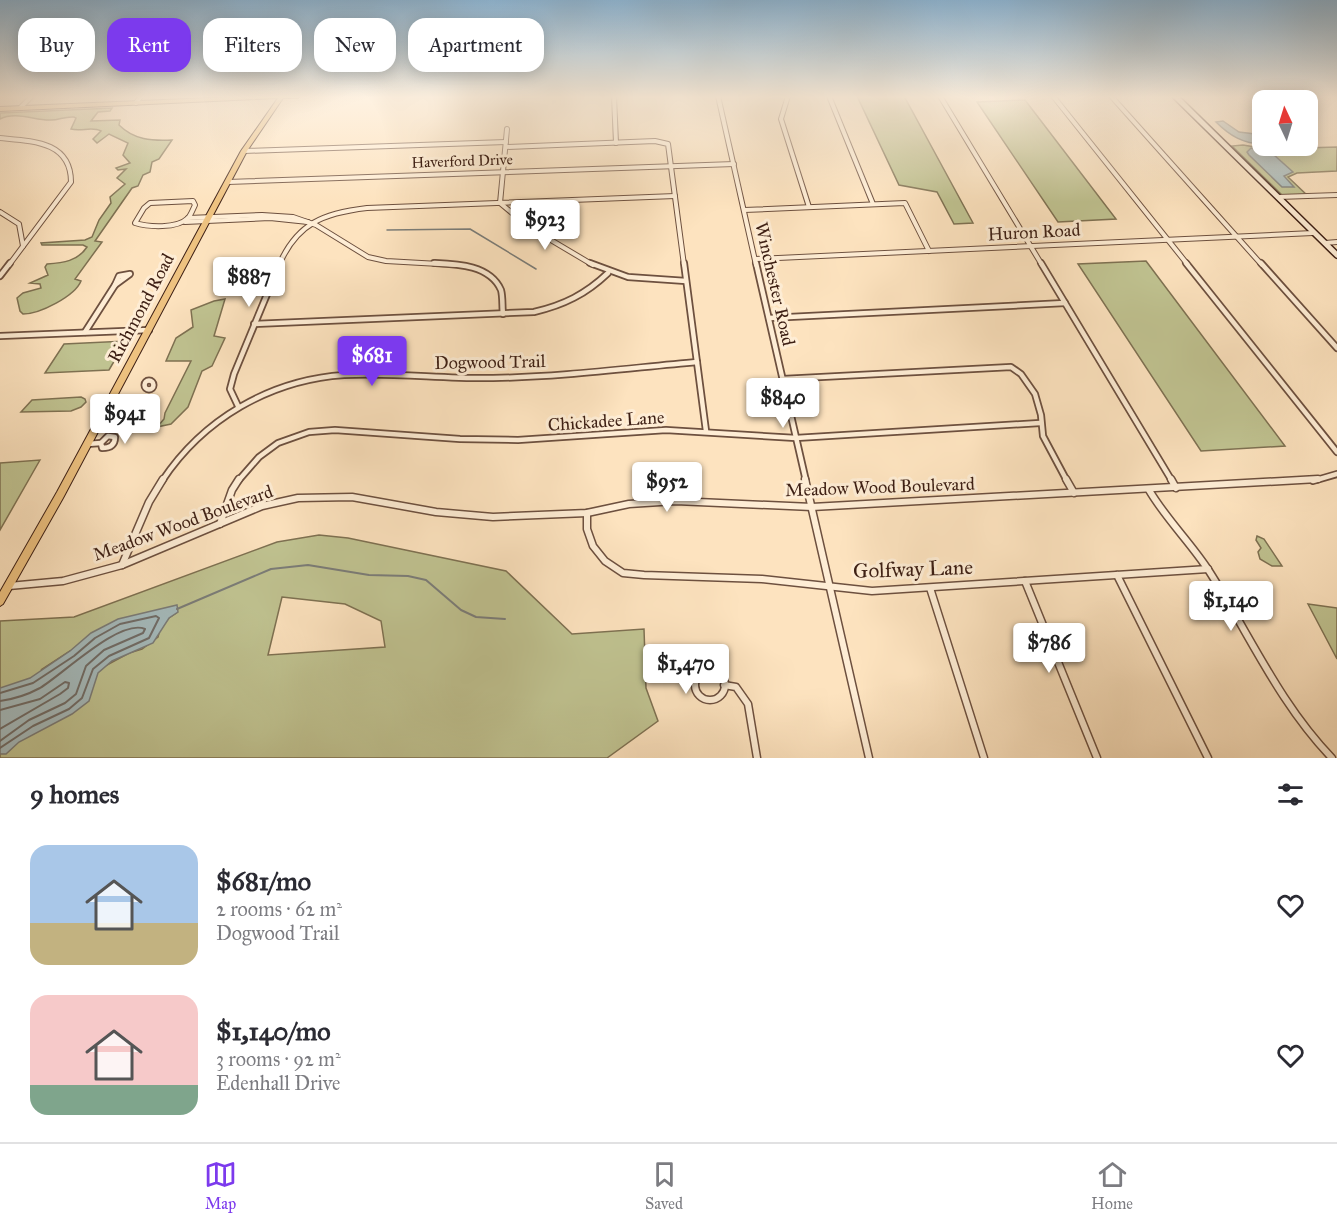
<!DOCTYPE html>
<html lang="en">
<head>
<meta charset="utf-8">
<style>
	:root { --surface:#fff; --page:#f7f7f7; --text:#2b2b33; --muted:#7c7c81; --line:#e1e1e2; --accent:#7c3aed }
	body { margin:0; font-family:"IM FELL Great Primer",serif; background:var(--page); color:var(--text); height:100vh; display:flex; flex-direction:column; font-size:22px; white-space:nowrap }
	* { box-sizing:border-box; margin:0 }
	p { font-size:20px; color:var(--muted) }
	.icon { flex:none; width:33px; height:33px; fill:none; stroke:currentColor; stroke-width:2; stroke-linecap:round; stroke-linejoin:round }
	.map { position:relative; height:758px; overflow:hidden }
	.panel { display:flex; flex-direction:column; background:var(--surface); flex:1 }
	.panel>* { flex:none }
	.hud { position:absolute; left:18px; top:18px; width:600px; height:54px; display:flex; gap:12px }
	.needle { width:39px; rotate:356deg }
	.tools { position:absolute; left:1252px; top:90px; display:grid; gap:12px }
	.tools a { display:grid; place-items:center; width:66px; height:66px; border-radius:12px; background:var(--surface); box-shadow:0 3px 15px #0003; font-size:30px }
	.price { position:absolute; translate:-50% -51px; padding:0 14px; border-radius:6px; background:#fff; color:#222; font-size:20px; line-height:39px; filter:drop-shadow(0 2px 3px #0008) }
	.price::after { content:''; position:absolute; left:50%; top:36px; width:18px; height:14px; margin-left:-9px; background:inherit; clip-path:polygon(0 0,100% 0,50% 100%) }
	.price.current { background:var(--accent); color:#fff }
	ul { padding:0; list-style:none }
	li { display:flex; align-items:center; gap:18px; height:150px; padding:0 30px }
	li span { display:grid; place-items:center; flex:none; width:168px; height:120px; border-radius:18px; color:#555 }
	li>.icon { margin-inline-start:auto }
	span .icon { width:72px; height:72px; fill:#fffc; stroke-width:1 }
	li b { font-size:26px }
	h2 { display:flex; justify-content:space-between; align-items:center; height:72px; padding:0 30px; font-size:26px }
	.chip { padding:0 21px; border-radius:18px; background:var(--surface); box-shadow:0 3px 15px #0003; font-size:21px; line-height:54px }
	.chip.current { background:var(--accent); color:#fff }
	.dock { display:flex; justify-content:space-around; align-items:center; height:84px; border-top:2px solid var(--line); background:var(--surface); font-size:16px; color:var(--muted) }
	.dock a { display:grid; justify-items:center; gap:3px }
	.dock .current { color:var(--accent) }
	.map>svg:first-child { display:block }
</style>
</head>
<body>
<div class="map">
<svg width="1337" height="758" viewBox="0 0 1337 758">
	<rect width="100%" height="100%" fill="#fde3bf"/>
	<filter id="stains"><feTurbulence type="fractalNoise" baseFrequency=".00333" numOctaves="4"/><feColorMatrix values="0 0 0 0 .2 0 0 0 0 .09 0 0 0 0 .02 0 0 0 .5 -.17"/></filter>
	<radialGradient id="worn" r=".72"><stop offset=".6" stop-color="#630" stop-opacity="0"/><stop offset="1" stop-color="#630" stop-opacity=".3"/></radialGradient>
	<g fill="#c0c391" stroke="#7e7152" stroke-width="1.5" fill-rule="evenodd">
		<path d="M857,96h47l69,127 -19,1 -17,-32 -38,-7z"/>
		<path d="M1025,100l91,119 -58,3 -81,-120z"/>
		<path d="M112,108l-2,3 -12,1 -7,9 29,-1 -1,5c15,15 33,16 53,15l-13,19 -7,3 -2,10 -7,3 -5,11 -6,2 -37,53 7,1 -27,37 6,2c-6,15 -41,33 -58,33l-3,-3 -3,-13 6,-5 18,-5 -1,-4 -10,-1 18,-8 -3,-8 2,-3c16,-1 31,-3 40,-17l-4,-2h-41l-1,-2 44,-3 7,-3 7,-17 12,-17 -1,-6 15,-13 -8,-6 9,-9 -8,1 -2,-2 14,-5 -7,-8 5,-12 -19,-9 -12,9 -4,-4 8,-8c-9,-5 -20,1 -30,-2l5,-11 -2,-1c-10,-1 -16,4 -25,3 -15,0 -34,-9 -49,-1v-6z"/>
		<path d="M1243,145l24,4 70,-2v24l-40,2 -9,4 20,19 -24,1 -52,-51z"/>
		<path d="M1146,261l139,185 -84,5 -123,-187z"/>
		<path d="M225,299l-11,37 11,2 -13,28 -10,5 -14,36 -17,17 -14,3 7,-8 1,-6 26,-52h-25l10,-23 17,-11 -2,-17 23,-9z"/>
		<path d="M126,341l-17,29 -64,3 19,-29z"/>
		<path d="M81,397l4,2 1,3 -5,5 -10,4 -50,1 11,-12z"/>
		<path d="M40,460l-40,70v-67z"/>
		<path d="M319,535l29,3 158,33 66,63 72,-5 2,59 12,33 -51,37h-607v-137l74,-4 203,-75zM282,597l63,7 36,17 4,26 -117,8zM178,612l-9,6 -9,11 -2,8 -16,12 -13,4 -22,12 -66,5 29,-19z"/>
		<path d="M1257,536l7,3 18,27h-10l-12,-7 -2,-7 3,-4 -5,-8z"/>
		<path d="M1308,604l29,4v51z"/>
	</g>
	<g fill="#a5bbbd" stroke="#7b7d79" stroke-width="1.5">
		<path d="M1223,121l16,11 24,3v9c-20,0 -34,-9 -47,-22z"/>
		<path d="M1251,148l23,7 19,17 -9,4 10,11h-12l-33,-32 -2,-3z"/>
		<path d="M177,605l1,7 -9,6 -16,25 -41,18 -14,12 -9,28 -17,13 -53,28 -13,12h-6v-66l30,-10 40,-27 21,-18 27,-14z"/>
	</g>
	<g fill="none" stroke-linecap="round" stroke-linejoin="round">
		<g stroke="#716d68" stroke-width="2">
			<path d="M0,693l33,-10 41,-27 21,-18 25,-14 36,-8 3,2 -10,20 -40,18 -16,13 -11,29 -13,11 -36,17 -33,22"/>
			<path d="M0,701c15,-2 27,-6 40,-13 22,-13 80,-70 105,-59l-2,4 -39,17 -18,16 -10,28 -11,9 -36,17 -29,21"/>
			<path d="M0,710l40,-11 25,-17 4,1 -1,5 -8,6 -60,35"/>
		</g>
		<path stroke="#7b7d79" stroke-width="1.5" d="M387,230l83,-1 66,40"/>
		<path stroke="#7b7d79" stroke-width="2" d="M177,609l94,-40 37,-4 61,10 39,1 18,4 35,30 15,7 29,2"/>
		<defs>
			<g id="minor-far2">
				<path d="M614,96l2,47"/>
				<path d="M718,96l38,169"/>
				<path d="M788,96l-7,23 28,88"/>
				<path d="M829,96l44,108"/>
				<path d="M940,96l102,169"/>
				<path d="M1053,96l135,169"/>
				<path d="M1111,96l151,169"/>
				<path d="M136,103l5,-7"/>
				<path d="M20,108l12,-12"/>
				<path d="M507,129l-7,74 29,24 64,38"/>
				<path d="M0,138c32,3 71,3 71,44l-62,83"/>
				<path d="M506,147l149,-6 13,3 16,121"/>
				<path d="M244,151l262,-9"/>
				<path d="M228,182l506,-18"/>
				<path d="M1278,197l59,-2"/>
				<path d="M193,201l2,4c-2,4 -4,10 -7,13 -11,11 -40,9 -53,5l9,-15 6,-5z"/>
				<path d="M744,210l161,-7 24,48"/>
				<path d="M0,212l19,12 4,22"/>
				<path d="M188,218l74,-3 31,2 23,8 52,32 18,4 71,4"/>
				<path d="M185,222l85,-4 38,4"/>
				<path d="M1325,243l12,-1"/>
				<path d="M756,259l557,-26"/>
				<path d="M279,265c18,-42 45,-52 88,-57l308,-12"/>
			</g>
			<g id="minor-far1">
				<path d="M434,263c23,1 56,2 67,27 2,7 1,17 2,24"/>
				<path d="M590,263l38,14 58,4"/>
				<path d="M684,263l22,168"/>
				<path d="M756,263l50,218"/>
				<path d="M1041,263l131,218"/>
				<path d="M1186,263l151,189"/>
				<path d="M1261,263l76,85"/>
				<path d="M130,274l-15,11 4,-9z"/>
				<path d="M0,276l10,-13"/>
				<path d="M769,318l296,-15"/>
				<path d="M254,324l280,-12c30,-7 52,-18 74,-39"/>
				<path d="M85,332l30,-47"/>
				<path d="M0,336l149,-6"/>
				<path d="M783,379l228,-12 10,7 14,20 6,21 2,21 24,45"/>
				<circle cx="149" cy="385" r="4.5"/>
				<path d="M238,406l-8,-17 4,-15 46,-111"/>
				<path d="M108,436l7,1c0,8 -5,11 -13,11l-1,-5z"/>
				<path d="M87,444l14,-1"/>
				<path d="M162,481c41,-62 108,-101 182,-106 49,-3 99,4 149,3 68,-1 136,-10 204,-16"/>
				<path d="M238,481l21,-24 19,-14 31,-11 26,-2 125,9 58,1 148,-10 130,8 244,-15"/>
				<path d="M1313,481l24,-7"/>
			</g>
			<g id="minor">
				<path d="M805,479l64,279"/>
				<path d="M1066,479l8,14"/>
				<path d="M1171,479l5,9"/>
				<path d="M1149,490c17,29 42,53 60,81 41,64 70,132 123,187"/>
				<path d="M587,513v16l6,17 12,15 18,12 21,2 118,4 110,12 336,-22"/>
				<path d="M220,524l12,-34 7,-11"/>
				<path d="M122,565l27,-63 14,-23"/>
				<path d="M1117,575l91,183"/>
				<path d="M1025,581l72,177"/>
				<path d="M9,586l54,-5 59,-16 140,-59 36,-8 54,-1 84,15 57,5 94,-4 42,-9 47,-3 136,6 506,-28"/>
				<path d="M930,588l54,170"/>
				<circle cx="710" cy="685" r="15"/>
				<path d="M724,685l12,2 12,17 9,54"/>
			</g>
			<path id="secondary" d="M1175,96l162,159"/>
			<path id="primary" d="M257,96h43l-2,2h-15l-36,53 -184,347 -60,106 -3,2v-14l57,-100 184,-341 37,-53 -278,13v-4z"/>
		</defs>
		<use href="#minor-far2" stroke="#6d503f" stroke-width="6"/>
		<use href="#minor-far1" stroke="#6d503f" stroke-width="8"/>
		<use href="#minor" stroke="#6d503f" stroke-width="9"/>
		<use href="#secondary" stroke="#3d1f14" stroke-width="8"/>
		<use href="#primary" stroke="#3d1f14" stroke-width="2"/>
		<use href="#minor-far2" stroke="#feedd5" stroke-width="4"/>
		<use href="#minor-far1" stroke="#feedd5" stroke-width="4.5"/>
		<use href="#minor" stroke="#feedd5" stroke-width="6"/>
		<use href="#secondary" stroke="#feedd5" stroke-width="5"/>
		<use href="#primary" fill="#eec280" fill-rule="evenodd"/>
	</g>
	<linearGradient id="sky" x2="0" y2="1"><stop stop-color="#8db7d7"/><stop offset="0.48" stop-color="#fef2e2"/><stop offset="1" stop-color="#fef2e2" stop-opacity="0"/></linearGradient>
	<rect width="1337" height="202" fill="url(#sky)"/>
	<g text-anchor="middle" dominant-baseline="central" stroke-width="6" stroke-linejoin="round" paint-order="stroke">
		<g font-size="15" fill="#3d1f14" stroke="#feedd5">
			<text transform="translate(462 161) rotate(-2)">Haverford Drive</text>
		</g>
		<g font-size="18" fill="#3d1f14" stroke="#feedd5">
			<text transform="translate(1034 232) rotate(-3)">Huron Road</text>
			<text transform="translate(775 284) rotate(77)">Winchester Road</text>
			<text transform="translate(141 308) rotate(-62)">Richmond Road</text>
			<text transform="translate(490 362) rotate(-1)">Dogwood Trail</text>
			<text transform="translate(606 421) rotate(-4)">Chickadee Lane</text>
			<text transform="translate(880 487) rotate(-2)">Meadow Wood Boulevard</text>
			<text transform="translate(183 523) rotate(-20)">Meadow Wood Boulevard</text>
		</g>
		<g font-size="21" fill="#3d1f14" stroke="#feedd5">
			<text transform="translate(913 569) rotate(-2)">Golfway Lane</text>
		</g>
	</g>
	<rect width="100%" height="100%" filter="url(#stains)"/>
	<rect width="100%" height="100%" fill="url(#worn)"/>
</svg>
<div class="tools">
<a><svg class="needle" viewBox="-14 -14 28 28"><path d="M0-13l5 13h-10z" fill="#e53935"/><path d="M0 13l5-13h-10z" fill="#7c7c81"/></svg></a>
</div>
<b class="price" style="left:545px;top:251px">$923</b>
<b class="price" style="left:249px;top:308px">$887</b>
<b class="price current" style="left:372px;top:387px">$681</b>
<b class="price" style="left:783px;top:429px">$840</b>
<b class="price" style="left:125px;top:445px">$941</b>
<b class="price" style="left:667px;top:513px">$952</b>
<b class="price" style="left:1231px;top:632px">$1,140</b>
<b class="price" style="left:1049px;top:674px">$786</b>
<b class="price" style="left:686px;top:695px">$1,470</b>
<div class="hud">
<a class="chip">Buy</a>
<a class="chip current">Rent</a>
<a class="chip">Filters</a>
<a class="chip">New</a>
<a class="chip">Apartment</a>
</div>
</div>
<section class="panel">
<h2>9 homes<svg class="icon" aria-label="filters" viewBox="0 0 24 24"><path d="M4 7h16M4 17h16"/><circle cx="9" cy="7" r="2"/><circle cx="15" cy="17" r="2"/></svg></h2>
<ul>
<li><span style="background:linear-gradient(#a9c7e8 65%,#c2b280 0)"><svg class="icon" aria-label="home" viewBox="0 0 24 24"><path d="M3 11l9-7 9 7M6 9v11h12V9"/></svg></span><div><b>$681/mo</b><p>2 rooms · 62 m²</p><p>Dogwood Trail</p></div><svg class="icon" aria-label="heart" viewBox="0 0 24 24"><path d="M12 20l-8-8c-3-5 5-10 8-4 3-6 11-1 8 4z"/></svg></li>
<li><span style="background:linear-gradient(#f6c9c9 75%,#7fa58c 0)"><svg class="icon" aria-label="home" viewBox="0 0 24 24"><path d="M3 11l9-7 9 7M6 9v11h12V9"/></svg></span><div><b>$1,140/mo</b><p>3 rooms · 92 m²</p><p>Edenhall Drive</p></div><svg class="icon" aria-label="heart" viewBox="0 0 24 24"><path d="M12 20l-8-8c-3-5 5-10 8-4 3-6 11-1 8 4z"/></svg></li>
</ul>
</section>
<nav class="dock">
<a class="current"><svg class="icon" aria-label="map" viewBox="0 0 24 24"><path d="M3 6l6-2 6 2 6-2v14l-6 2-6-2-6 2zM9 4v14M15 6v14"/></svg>Map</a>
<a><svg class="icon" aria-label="saved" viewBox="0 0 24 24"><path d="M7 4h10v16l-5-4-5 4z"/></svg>Saved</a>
<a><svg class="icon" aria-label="home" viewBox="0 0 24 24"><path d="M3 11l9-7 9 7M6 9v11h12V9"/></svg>Home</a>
</nav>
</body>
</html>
